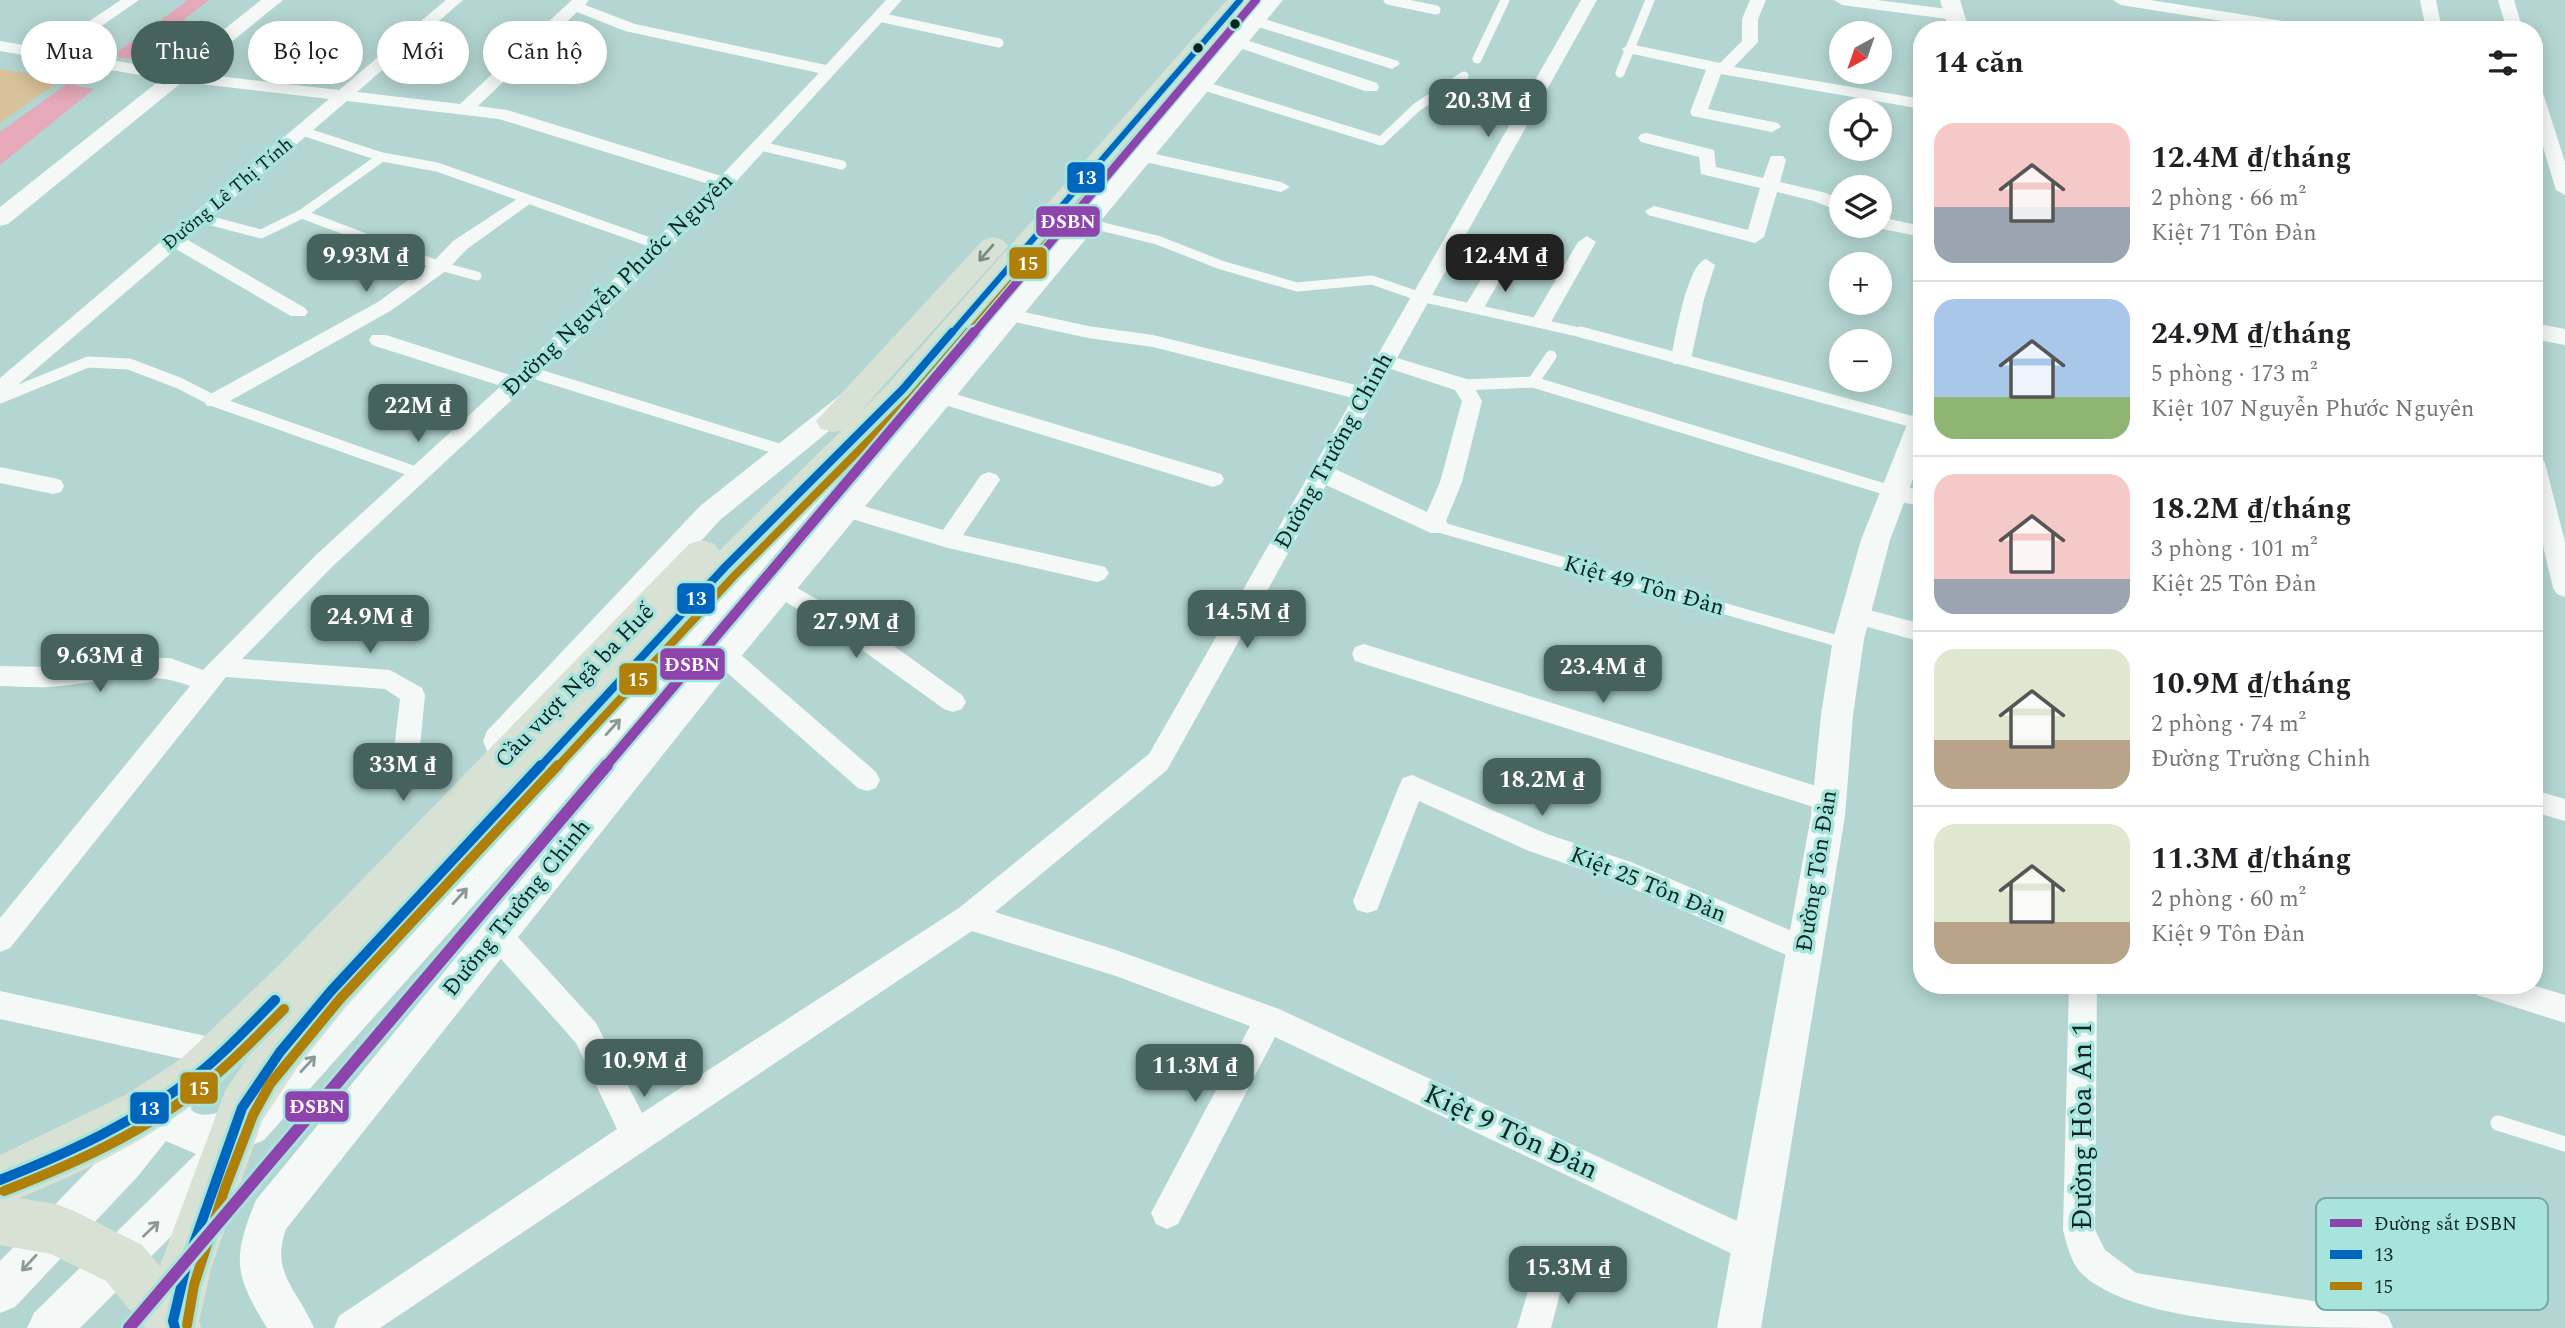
<!DOCTYPE html>
<html lang="vi">
<head>
<meta charset="utf-8">
<style>
	:root { --surface:#fff; --page:#f2f2f2; --text:#202124; --muted:#757577; --line:#e0e0e0; --accent:#46625f }
	body { margin:0; font-family:Spectral,serif; background:var(--page); color:var(--text); height:100vh; display:flex; flex-direction:column; font-size:26px; white-space:nowrap }
	* { box-sizing:border-box; margin:0 }
	p { font-size:23px; color:var(--muted) }
	.icon { flex:none; width:38px; height:38px; fill:none; stroke:currentColor; stroke-width:2; stroke-linecap:round; stroke-linejoin:round }
	.map { position:relative; flex:1; overflow:hidden }
	.side { position:absolute; left:1913px; top:21px; width:630px; height:973px; display:flex; flex-direction:column; background:var(--surface); border-radius:28px; box-shadow:0 4px 18px #0003 }
	.side>* { flex:none }
	.banner { position:absolute; left:21px; top:21px; width:665px; height:63px; display:flex; gap:14px }
	.needle { width:46px; rotate:220deg }
	.buttons { position:absolute; left:1829px; top:21px; display:grid; gap:14px }
	.buttons a { display:grid; place-items:center; width:63px; height:63px; border-radius:50%; background:var(--surface); box-shadow:0 4px 18px #0003; font-size:35px }
	.price { position:absolute; translate:-50% -60px; padding:0 16px; border-radius:14px; background:var(--accent); color:#fff; font-size:23px; line-height:46px; filter:drop-shadow(0 2px 4px #0008) }
	.price::after { content:''; position:absolute; left:50%; top:42px; width:21px; height:16px; margin-left:-10px; background:inherit; clip-path:polygon(0 0,100% 0,50% 100%) }
	.price.current { background:#222; color:#fff }
	ul { padding:0; list-style:none }
	li { display:flex; align-items:center; gap:21px; height:175px; padding:0 21px }
	li+li { border-top:2px solid var(--line) }
	li span { display:grid; place-items:center; flex:none; width:196px; height:140px; border-radius:21px; color:#555 }
	li>.icon { margin-inline-start:auto }
	span .icon { width:84px; height:84px; fill:#fffc; stroke-width:1 }
	li b { font-size:30px }
	h2 { display:flex; justify-content:space-between; align-items:center; height:84px; padding:0 21px; font-size:30px }
	.chip { padding:0 24px; border-radius:32px; background:var(--surface); box-shadow:0 4px 18px #0003; font-size:24px; line-height:63px }
	.chip.current { background:var(--accent); color:#fff }
	.map>svg:first-child { display:block }
</style>
</head>
<body>
<div class="map">
<svg width="2565" height="1328" viewBox="0 0 2565 1328">
	<rect width="100%" height="100%" fill="#b4d6d2"/>
	<path fill="#d8c299" d="M0,69l61,11 -61,43z"/>
	<path fill="#e6a9b9" d="M67,84l27,5 -94,76v-33z"/>
	<g fill="none" stroke-linecap="round" stroke-linejoin="round">
		<path fill="#e6a9b9" fill-rule="evenodd" d="M188,0h21l-75,58h-14l-3,-4 3,-4z"/>
		<g stroke="#f4f9f8" stroke-width="9">
			<path d="M1388,0l48,10"/>
			<path d="M879,17l120,26"/>
			<path d="M1477,59l28,-59"/>
			<path d="M1620,73l30,-73"/>
			<path d="M1201,85l180,56 36,-34 47,-31"/>
			<path d="M302,131l80,26"/>
			<path d="M760,146l82,19"/>
			<path d="M302,214l80,-57 55,10 227,80"/>
			<path d="M200,218l61,16 41,-20 138,52 37,10"/>
			<path d="M1087,223l70,17 64,25 76,22 75,-7 49,17 166,37"/>
		</g>
		<g stroke="#f4f9f8" stroke-width="11">
			<path d="M1581,332l340,92"/>
			<path d="M530,372l255,79"/>
			<path d="M1533,382l18,-26"/>
			<path d="M1463,385l70,-3 358,109"/>
			<path d="M0,398l88,-36 41,2 50,19 35,18 204,72"/>
			<path d="M1439,527l409,117"/>
		</g>
		<path stroke="#f4f9f8" stroke-width="15" d="M2498,1123l67,21"/>
		<g fill="#f4f9f8" fill-rule="evenodd">
			<path d="M121,0h18l-75,52 111,19 164,19 107,-90h17l-106,92 103,12 112,-104h17l-4,5 50,19 191,41 60,-65h16l-171,187 -145,144 -254,236 -90,92 148,11 32,18 3,7 -6,62 -4,8 -9,3 -9,-3 -4,-8 7,-58 -15,-10 -159,-12 -216,271 -10,4v-34l190,-232c-46,-18 -93,-2 -141,1 -16,1 -33,-1 -49,-1v-20l50,1 55,-8 65,-1 33,12 113,-115 185,-169 -129,-41 -3,-5 3,-5h14l127,41 199,-191 -213,-66 -152,-18 -161,138 119,69 3,4 -3,4h-14l-115,-67 -169,145 -7,2v-18l329,-279 -154,-18 -175,-30v-10l47,8zM577,12l48,19 194,42 -98,103 -214,-66 -29,-4z"/>
			<path d="M1581,0h16l-200,358 73,22 12,21 -20,81 -16,39 4,6 -3,6h-16l-105,-48 -159,285 -172,142 121,38 163,59 486,225 4,12 -4,12 -12,4 -12,-4 -466,-221 -97,187 -11,5 -11,-5 -5,-11 99,-187 -134,-50 -144,-45 -592,397h-46l5,-12 278,-187 -41,-86 -90,-101 -4,-9 4,-9 10,-4 10,4 90,99 46,90 317,-205 190,-154 204,-356 -200,-51 -65,-9 -78,-17 -7,-2 -3,-4 3,-4 7,-2 78,17 65,9 207,51zM1391,369l64,21 7,11 -22,81 -13,30 -92,-43z"/>
			<path d="M1750,0h16l-8,19v23l-24,25 188,32v10l-201,-35 -13,35 70,14 3,4 -9,5 -80,-16 -2,-4 16,-42 -82,-18 -2,-3 8,-5 90,19 22,-22v-22z"/>
			<path d="M1834,0h43l78,10 8,5 -8,5 -113,-15z"/>
			<path d="M2113,0h37l159,25 8,5h-39l-157,-25z"/>
			<path d="M2420,0h16l6,30h-16z"/>
			<path d="M2498,0h16l9,30h-16z"/>
			<path d="M1255,16l143,45 2,3 -8,5 -6,-2 -137,-43 -2,-3z"/>
			<path d="M1237,37l140,46 2,4 -2,4h-12l-134,-46 -2,-3z"/>
			<path d="M2534,85l8,5 23,72v33l-9,-5 -22,-73z"/>
			<path d="M1647,133l67,17 2,17 47,11 8,-22h12l3,4 -6,22 46,11 15,7v12l-27,-11 -37,-9 -13,45 -9,6 -107,-28 -3,-4 9,-5 94,24 12,-42 -59,-14 -2,-17 -58,-15 -3,-4 3,-4z"/>
			<path d="M1142,151l139,31 9,5 -9,5 -145,-32 -3,-4z"/>
			<path d="M525,194l9,5 -3,4 -64,46 -20,21 -55,40 -171,96h-14l-3,-5 3,-5 171,-94 55,-40 20,-21z"/>
			<path d="M1880,217l42,9v11l-49,-10 7,-1z"/>
			<path d="M1587,236l9,6 -45,80 -10,6 -7,-2 -3,-4 47,-80z"/>
			<path d="M1501,256l9,6 -25,44 -3,4h-14l-3,-4 29,-48z"/>
			<path d="M1706,259l9,6 -11,34 -13,60 -3,5h-14l-3,-5c4,-20 16,-95 35,-100z"/>
			<path d="M942,390l279,84 3,5 -3,5 -8,3 -278,-85 -3,-5z"/>
			<path d="M2534,455l8,3 3,5 20,79v55l-8,-3 -4,-6 -19,-80z"/>
			<path d="M0,467l53,11 8,2 3,6 -3,6 -8,2 -53,-11z"/>
			<path d="M989,472l8,3 3,5 -37,55 142,32 4,6 -4,6 -8,3 -149,-34 -109,-33 -3,-6 3,-6 8,-2 96,29 38,-55z"/>
			<path d="M1891,483l31,8v16l-39,-10 -3,-6 3,-6z"/>
			<path d="M780,578l100,58 82,59 4,7 -4,7 -9,3 -9,-3 -82,-59 -90,-57 -4,-6 4,-6z"/>
			<path d="M1854,606l68,18v18l-76,-21 -4,-6 4,-6z"/>
			<path d="M1364,644l465,146 9,3 4,8 -4,8 -9,3 -474,-151 -3,-7 3,-7z"/>
			<path d="M724,645l9,3 143,124 4,8 -4,8 -9,3 -9,-3 -143,-126 -3,-7 3,-7z"/>
			<path d="M1412,775l135,59 84,28 184,79 4,9 -4,9 -10,4 -192,-83 -84,-29 -110,-50 -42,109 -10,3 -10,-3 -4,-9 46,-115 4,-8z"/>
			<path d="M2534,790l31,9v22l-31,-9z"/>
			<path d="M2069,985h28l-2,245 10,20 31,23 240,38 12,5 5,12c-80,0 -253,0 -311,-54 -11,-11 -15,-29 -19,-44z"/>
			<path d="M2473,985h59l33,10v28l-88,-28z"/>
			<path d="M0,991l210,46 11,4 4,10 -4,10 -11,4 -210,-46z"/>
			<path d="M1550,1254l12,4 4,12 -15,58h-34l21,-70z"/>
		</g>
		<g fill="#f4f9f8" fill-rule="evenodd">
			<path d="M261,0h22l-275,224 -8,2v-19z"/>
			<path d="M1262,0h21l-548,664 -449,565c-16,44 12,61 28,99h-47c-33,-54 -35,-69 -11,-128l457,-554z"/>
			<path d="M1940,0h20l9,30h-20z"/>
			<path d="M2534,323l31,6v16l-31,-6z"/>
			<path d="M853,389l9,3 4,6 -4,6 -142,116 -209,231 -12,4 -12,-4 -4,-10 4,-10 213,-225 144,-114z"/>
			<path d="M1922,413v42l-32,85 -26,99 -11,76 -8,101 -84,512h-44l94,-512 10,-101 12,-76 28,-99 47,-118 4,-7z"/>
			<path d="M848,448l10,3 4,7 -63,83 -535,599 -14,6 -7,-3 -15,6 7,15 -6,14 -149,150h-53l7,-15 162,-159 -30,-13 -28,35 -123,131 -15,6v-52l110,-113 48,-62 14,-5 14,5 6,14 -1,10c17,13 39,-4 56,-9l532,-576 59,-74z"/>
		</g>
		<path fill="#d8e2d4" fill-rule="evenodd" d="M1227,0h25l-337,397 -177,180 -391,429 -50,62 -35,53 -50,145 -13,55 2,7h-56l-39,-47 -55,-27 -51,-9v-90l125,-60 56,-36 99,-95 409,-420 13,-4 13,4 4,7 123,-121 -9,2 -12,-3 -5,-8 167,-181 10,-3 10,3 5,6 -5,6 -145,162 33,-33zM248,1057l-23,34 -65,175 -18,-21 -68,-34 -18,-7 -37,-6c83,-33 166,-77 229,-141z"/>
		<defs>
			<path id="bus-1-far2" d="M951,334l289,-334"/>
			<path id="bus-1-far1" d="M540,767l185,-200 178,-178 49,-57"/>
			<g id="bus-1">
				<path d="M0,1180c70,-28 138,-59 198,-106 28,-22 52,-49 77,-74"/>
				<path d="M175,1328l-2,-7 13,-55 56,-158 38,-56 51,-61 210,-226"/>
			</g>
			<path id="bus-2-far2" d="M967,334l282,-326"/>
			<path id="bus-2-far1" d="M557,767l177,-191 178,-179 56,-65"/>
			<g id="bus-2">
				<path d="M4,1191c72,-28 142,-60 202,-108 28,-22 53,-49 78,-74"/>
				<path d="M187,1325l7,-40 31,-97 28,-73 17,-31 70,-85 218,-234"/>
			</g>
		</defs>
		<use href="#bus-1-far2" stroke="#a6e4dc" stroke-width="10"/>
		<use href="#bus-1-far1" stroke="#a6e4dc" stroke-width="13"/>
		<use href="#bus-1" stroke="#a6e4dc" stroke-width="16"/>
		<use href="#bus-2-far2" stroke="#a6e4dc" stroke-width="10"/>
		<use href="#bus-2-far1" stroke="#a6e4dc" stroke-width="13"/>
		<use href="#bus-2" stroke="#a6e4dc" stroke-width="16"/>
		<use href="#bus-1-far2" stroke="#0065bd" stroke-width="6"/>
		<use href="#bus-1-far1" stroke="#0065bd" stroke-width="8"/>
		<use href="#bus-1" stroke="#0065bd" stroke-width="10"/>
		<use href="#bus-2-far2" stroke="#b07f0a" stroke-width="6"/>
		<use href="#bus-2-far1" stroke="#b07f0a" stroke-width="8"/>
		<use href="#bus-2" stroke="#b07f0a" stroke-width="10"/>
		<defs>
			<path id="rail-1-far2" d="M973,334l283,-334"/>
			<path id="rail-1-far1" d="M605,767l369,-435"/>
			<path id="rail-1" d="M129,1328l478,-563"/>
		</defs>
		<use href="#rail-1-far2" stroke="#a6e4dc" stroke-width="11"/>
		<use href="#rail-1-far1" stroke="#a6e4dc" stroke-width="15"/>
		<use href="#rail-1" stroke="#a6e4dc" stroke-width="18"/>
		<use href="#rail-1-far2" stroke="#8e44ad" stroke-width="8"/>
		<use href="#rail-1-far1" stroke="#8e44ad" stroke-width="10"/>
		<use href="#rail-1" stroke="#8e44ad" stroke-width="12"/>
	</g>
	<defs><path id="oneway-shaft" d="M-6 0H5M1.5-3L5.5 0L1.5 3" fill="none" stroke-width="1.6" stroke-linecap="round" stroke-linejoin="round" transform="scale(1.75)"/></defs>
	<use stroke="#7c8c83" href="#oneway-shaft" transform="translate(986 253) rotate(131)"/>
	<g stroke="#8b9997">
		<use href="#oneway-shaft" transform="translate(613 727) rotate(-48)"/>
		<use href="#oneway-shaft" transform="translate(460 896) rotate(-48)"/>
		<use href="#oneway-shaft" transform="translate(308 1064) rotate(-47)"/>
		<use href="#oneway-shaft" transform="translate(151 1229) rotate(-44)"/>
		<use href="#oneway-shaft" transform="translate(29 1263) rotate(133)"/>
	</g>
	<g fill="#0b2421" stroke="#a6e4dc" stroke-width="2.5">
		<circle cx="1235" cy="24" r="6"/>
		<circle cx="1198" cy="48" r="6"/>
	</g>
	<g text-anchor="middle" dominant-baseline="central" stroke-width="7" stroke-linejoin="round" paint-order="stroke">
		<g font-size="19" fill="#0b2421" stroke="#a6e4dc">
			<text transform="translate(228 194) rotate(-40)">Đường Lê Thị Tính</text>
		</g>
		<g font-size="23" fill="#0b2421" stroke="#a6e4dc">
			<text transform="translate(618 285) rotate(-44)">Đường Nguyễn Phước Nguyên</text>
			<text transform="translate(1334 451) rotate(-61)">Đường Trường Chinh</text>
			<text transform="translate(1644 586) rotate(16)">Kiệt 49 Tôn Đản</text>
			<text transform="translate(575 686) rotate(-46)">Cầu vượt Ngã ba Huế</text>
			<text transform="translate(1817 871) rotate(-81)">Đường Tôn Đản</text>
			<text transform="translate(1648 885) rotate(22)">Kiệt 25 Tôn Đản</text>
			<text transform="translate(517 908) rotate(-51)">Đường Trường Chinh</text>
		</g>
		<g font-size="28" fill="#0b2421" stroke="#a6e4dc">
			<text transform="translate(2082 1126) rotate(-90)">Đường Hòa An 1</text>
			<text transform="translate(1511 1132) rotate(25)">Kiệt 9 Tôn Đản</text>
		</g>
	</g>
	<rect x="2316" y="1198" width="232" height="112" rx="10" fill="#a6e4dc" stroke="#78aaa4" stroke-width="2"/>
	<rect x="2330" y="1219" width="32" height="8" fill="#8e44ad"/>
	<rect x="2330" y="1250" width="32" height="9" fill="#0065bd"/>
	<rect x="2330" y="1282" width="32" height="8" fill="#b07f0a"/>
	<g font-size="19" fill="#0b2421">
		<text x="2374" y="1230">Đường sắt ĐSBN</text>
		<text x="2374" y="1261">13</text>
		<text x="2374" y="1293">15</text>
	</g>
	<g stroke="#a6e4dc" stroke-width="2.5">
		<rect x="1066" y="161" width="40" height="33" rx="7" fill="#0065bd"/>
		<rect x="1035" y="205" width="66" height="33" rx="7" fill="#8e44ad"/>
		<rect x="1008" y="246" width="40" height="34" rx="7" fill="#b07f0a"/>
		<rect x="676" y="582" width="40" height="33" rx="7" fill="#0065bd"/>
		<rect x="659" y="647" width="67" height="34" rx="7" fill="#8e44ad"/>
		<rect x="618" y="662" width="40" height="34" rx="7" fill="#b07f0a"/>
		<rect x="179" y="1071" width="40" height="34" rx="7" fill="#b07f0a"/>
		<rect x="284" y="1090" width="66" height="33" rx="7" fill="#8e44ad"/>
		<rect x="129" y="1091" width="41" height="34" rx="7" fill="#0065bd"/>
	</g>
	<g font-size="19" text-anchor="middle" font-weight="bold" fill="#fff">
		<text x="1086" y="184">13</text>
		<text x="1068" y="228">ĐSBN</text>
		<text x="1028" y="270">15</text>
		<text x="696" y="605">13</text>
		<text x="692" y="671">ĐSBN</text>
		<text x="638" y="686">15</text>
		<text x="199" y="1095">15</text>
		<text x="317" y="1113">ĐSBN</text>
		<text x="149" y="1115">13</text>
	</g>
</svg>
<div class="buttons">
<a><svg class="needle" viewBox="-14 -14 28 28"><path d="M0-13l5 13h-10z" fill="#e53935"/><path d="M0 13l5-13h-10z" fill="#757577"/></svg></a>
<a><svg class="icon" aria-label="locate" viewBox="0 0 24 24"><circle cx="12" cy="12" r="6"/><path d="M12 2v4M12 18v4M2 12h4M18 12h4"/></svg></a>
<a><svg class="icon" aria-label="layers" viewBox="0 0 24 24"><path d="M12 4l9 5-9 5-9-5zM3 14l9 5 9-5"/></svg></a>
<a>+</a>
<a>−</a>
</div>
<b class="price" style="left:1488px;top:139px">20.3M ₫</b>
<b class="price" style="left:366px;top:294px">9.93M ₫</b>
<b class="price current" style="left:1505px;top:294px">12.4M ₫</b>
<b class="price" style="left:418px;top:444px">22M ₫</b>
<b class="price" style="left:1247px;top:650px">14.5M ₫</b>
<b class="price" style="left:370px;top:655px">24.9M ₫</b>
<b class="price" style="left:856px;top:660px">27.9M ₫</b>
<b class="price" style="left:100px;top:694px">9.63M ₫</b>
<b class="price" style="left:1603px;top:705px">23.4M ₫</b>
<b class="price" style="left:403px;top:803px">33M ₫</b>
<b class="price" style="left:1542px;top:818px">18.2M ₫</b>
<b class="price" style="left:644px;top:1099px">10.9M ₫</b>
<b class="price" style="left:1195px;top:1104px">11.3M ₫</b>
<b class="price" style="left:1568px;top:1306px">15.3M ₫</b>
<div class="banner">
<a class="chip">Mua</a>
<a class="chip current">Thuê</a>
<a class="chip">Bộ lọc</a>
<a class="chip">Mới</a>
<a class="chip">Căn hộ</a>
</div>
<section class="side">
<h2>14 căn<svg class="icon" aria-label="filters" viewBox="0 0 24 24"><path d="M4 7h16M4 17h16"/><circle cx="9" cy="7" r="2"/><circle cx="15" cy="17" r="2"/></svg></h2>
<ul>
<li><span style="background:linear-gradient(#f6c9c9 60%,#9aa5b1 0)"><svg class="icon" aria-label="home" viewBox="0 0 24 24"><path d="M3 11l9-7 9 7M6 9v11h12V9"/></svg></span><div><b>12.4M ₫/tháng</b><p>2 phòng · 66 m²</p><p>Kiệt 71 Tôn Đản</p></div></li>
<li><span style="background:linear-gradient(#a9c7e8 70%,#8fb573 0)"><svg class="icon" aria-label="home" viewBox="0 0 24 24"><path d="M3 11l9-7 9 7M6 9v11h12V9"/></svg></span><div><b>24.9M ₫/tháng</b><p>5 phòng · 173 m²</p><p>Kiệt 107 Nguyễn Phước Nguyên</p></div></li>
<li><span style="background:linear-gradient(#f6c9c9 75%,#9aa5b1 0)"><svg class="icon" aria-label="home" viewBox="0 0 24 24"><path d="M3 11l9-7 9 7M6 9v11h12V9"/></svg></span><div><b>18.2M ₫/tháng</b><p>3 phòng · 101 m²</p><p>Kiệt 25 Tôn Đản</p></div></li>
<li><span style="background:linear-gradient(#dfe7d0 65%,#b9a48a 0)"><svg class="icon" aria-label="home" viewBox="0 0 24 24"><path d="M3 11l9-7 9 7M6 9v11h12V9"/></svg></span><div><b>10.9M ₫/tháng</b><p>2 phòng · 74 m²</p><p>Đường Trường Chinh</p></div></li>
<li><span style="background:linear-gradient(#dfe7d0 70%,#b9a48a 0)"><svg class="icon" aria-label="home" viewBox="0 0 24 24"><path d="M3 11l9-7 9 7M6 9v11h12V9"/></svg></span><div><b>11.3M ₫/tháng</b><p>2 phòng · 60 m²</p><p>Kiệt 9 Tôn Đản</p></div></li>
</ul>
</section>
</div>
</body>
</html>
